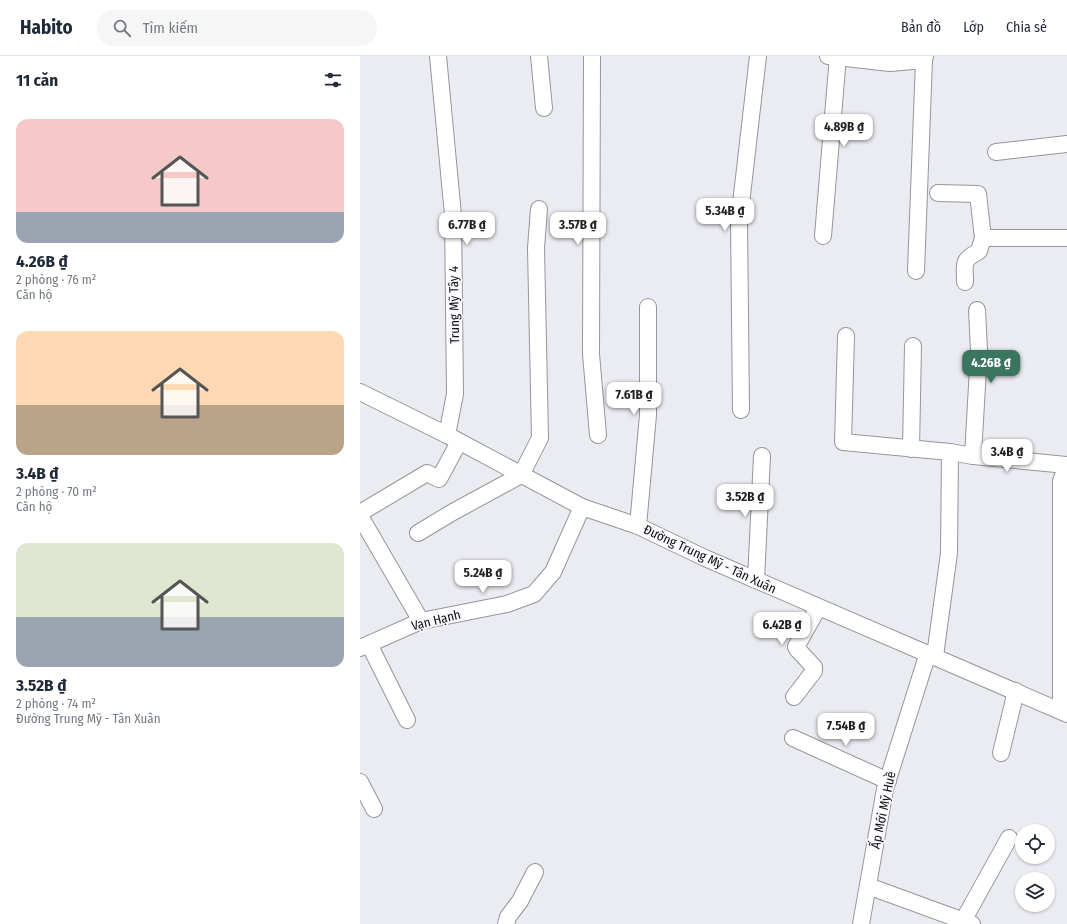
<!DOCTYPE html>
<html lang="vi">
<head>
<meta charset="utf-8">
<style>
	:root { --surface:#fff; --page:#f6f6f7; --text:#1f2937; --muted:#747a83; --line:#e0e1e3; --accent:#3a755f }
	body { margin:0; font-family:"Fira Sans Condensed",sans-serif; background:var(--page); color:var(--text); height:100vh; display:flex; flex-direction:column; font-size:15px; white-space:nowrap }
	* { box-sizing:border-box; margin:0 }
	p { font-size:13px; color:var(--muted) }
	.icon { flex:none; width:22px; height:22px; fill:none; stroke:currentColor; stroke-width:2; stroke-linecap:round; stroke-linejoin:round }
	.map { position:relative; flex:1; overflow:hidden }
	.drawer { display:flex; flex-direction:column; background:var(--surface); width:360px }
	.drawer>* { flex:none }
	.fabs { position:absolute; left:655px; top:768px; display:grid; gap:8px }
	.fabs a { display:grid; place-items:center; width:40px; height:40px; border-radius:50%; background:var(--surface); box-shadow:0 1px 3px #0004; font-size:20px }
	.price { position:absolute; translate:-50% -34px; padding:0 9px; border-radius:8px; background:#fff; color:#222; font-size:13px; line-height:26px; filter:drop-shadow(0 1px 2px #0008) }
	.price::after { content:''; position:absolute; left:50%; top:24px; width:12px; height:9px; margin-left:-6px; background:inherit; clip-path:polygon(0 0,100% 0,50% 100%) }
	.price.selected { background:var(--accent); color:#fff }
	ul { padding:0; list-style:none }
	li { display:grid; align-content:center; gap:8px; height:212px; padding:0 16px }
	li span { display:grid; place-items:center; height:124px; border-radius:12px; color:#555 }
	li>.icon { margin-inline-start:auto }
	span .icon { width:72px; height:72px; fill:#fffc; stroke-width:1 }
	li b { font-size:17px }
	h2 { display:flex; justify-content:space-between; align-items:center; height:48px; padding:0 16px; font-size:17px }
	header { display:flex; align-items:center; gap:24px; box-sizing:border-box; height:56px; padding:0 20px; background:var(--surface); border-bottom:1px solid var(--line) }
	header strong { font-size:19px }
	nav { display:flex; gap:22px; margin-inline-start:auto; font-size:14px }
	.search { width:280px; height:36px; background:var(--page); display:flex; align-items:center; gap:10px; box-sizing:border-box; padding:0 14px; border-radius:16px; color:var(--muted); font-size:15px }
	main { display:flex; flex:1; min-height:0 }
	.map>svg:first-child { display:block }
</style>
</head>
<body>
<header>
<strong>Habito</strong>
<div class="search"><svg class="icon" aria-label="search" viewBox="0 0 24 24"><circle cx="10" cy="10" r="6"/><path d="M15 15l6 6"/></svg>Tìm kiếm</div>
<nav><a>Bản đồ</a><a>Lớp</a><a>Chia sẻ</a></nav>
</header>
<main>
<section class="drawer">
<h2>11 căn<svg class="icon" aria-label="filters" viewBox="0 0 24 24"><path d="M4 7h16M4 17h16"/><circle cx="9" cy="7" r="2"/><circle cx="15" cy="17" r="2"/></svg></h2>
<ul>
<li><span style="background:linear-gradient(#f6c9c9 75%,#9aa5b1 0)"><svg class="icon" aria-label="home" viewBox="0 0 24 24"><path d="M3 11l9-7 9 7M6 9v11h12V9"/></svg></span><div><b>4.26B ₫</b><p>2 phòng · 76 m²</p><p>Căn hộ</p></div></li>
<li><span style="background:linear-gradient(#ffd9b3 60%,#b9a48a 0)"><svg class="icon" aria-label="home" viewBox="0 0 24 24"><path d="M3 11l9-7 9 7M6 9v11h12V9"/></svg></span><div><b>3.4B ₫</b><p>2 phòng · 70 m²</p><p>Căn hộ</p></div></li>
<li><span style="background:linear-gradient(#dfe7d0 60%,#9aa5b1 0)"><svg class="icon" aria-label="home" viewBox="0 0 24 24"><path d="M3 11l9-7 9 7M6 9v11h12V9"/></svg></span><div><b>3.52B ₫</b><p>2 phòng · 74 m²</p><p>Đường Trung Mỹ - Tân Xuân</p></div></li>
</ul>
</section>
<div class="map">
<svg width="707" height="868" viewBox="0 0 707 868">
	<rect width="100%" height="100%" fill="#ebebf2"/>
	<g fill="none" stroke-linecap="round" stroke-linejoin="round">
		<defs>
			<g id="minor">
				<path d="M78,0l15,159 2,179 -8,41"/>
				<path d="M179,0l5,52"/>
				<path d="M232,0l-1,298 7,81"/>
				<path d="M468,0l62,7 34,-3 1,-4"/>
				<path d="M636,96l71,-8"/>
				<path d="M578,137l40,1 5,44 -4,13c-18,10 -14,12 -14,31"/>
				<path d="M463,180l15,-180"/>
				<path d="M623,182h84"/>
				<path d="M556,215l8,-211"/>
				<path d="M486,280l-3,106 107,10 -1,101 -14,103"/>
				<path d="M0,336l87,43 135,72 56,19 67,32 362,156"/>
				<path d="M381,354l-2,-189 19,-165"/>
				<path d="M551,393l2,-103"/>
				<path d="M590,396l23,4 94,9"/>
				<path d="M613,400l6,-106 -2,-40"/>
				<path d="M0,457l67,-40 12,6 20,-37"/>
				<path d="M0,460l61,105"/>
				<path d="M278,470l10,-111v-108"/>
				<path d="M58,477l35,-21 68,-37 19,-37 -4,-190 3,-39"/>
				<path d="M396,524l6,-124"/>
				<path d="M9,588l38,76"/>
				<path d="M0,592l61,-27 86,-17 27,-10 19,-22 29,-65"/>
				<path d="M434,641l20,-26v-4l-16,-17 -2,-3 22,-39"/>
				<path d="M701,655v-230l6,-16"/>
				<path d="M433,682l95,43"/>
				<path d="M641,697l15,-62"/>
				<path d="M0,726l14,27"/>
				<path d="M508,830l104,38"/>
				<path d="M603,865l46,-83"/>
				<path d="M146,868l2,-7 12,-16 15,-29"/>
				<path d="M501,868l24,-135 43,-136"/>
			</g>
		</defs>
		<use href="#minor" stroke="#95959c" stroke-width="18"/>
		<use href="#minor" stroke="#fff" stroke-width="16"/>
	</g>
	<g text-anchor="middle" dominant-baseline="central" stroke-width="3.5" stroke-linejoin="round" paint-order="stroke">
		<g font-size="13" fill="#0f0f11" stroke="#f8f8fe">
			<text transform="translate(94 249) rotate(-91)">Trung Mỹ Tây 4</text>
			<text transform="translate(350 503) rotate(25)">Đường Trung Mỹ - Tân Xuân</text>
			<text transform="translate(76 564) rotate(-14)">Vạn Hạnh</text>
			<text transform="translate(523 754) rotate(-78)">Ấp Mới Mỹ Huề</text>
		</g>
	</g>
</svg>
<div class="fabs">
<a><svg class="icon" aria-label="locate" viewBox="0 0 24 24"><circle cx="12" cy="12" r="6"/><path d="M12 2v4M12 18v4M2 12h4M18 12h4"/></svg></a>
<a><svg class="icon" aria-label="layers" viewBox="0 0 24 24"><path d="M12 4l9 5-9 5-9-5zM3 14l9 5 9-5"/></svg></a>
</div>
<b class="price" style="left:484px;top:92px">4.89B ₫</b>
<b class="price" style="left:365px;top:176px">5.34B ₫</b>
<b class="price" style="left:107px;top:190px">6.77B ₫</b>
<b class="price" style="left:218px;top:190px">3.57B ₫</b>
<b class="price selected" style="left:631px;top:328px">4.26B ₫</b>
<b class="price" style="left:274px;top:360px">7.61B ₫</b>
<b class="price" style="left:647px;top:417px">3.4B ₫</b>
<b class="price" style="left:385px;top:462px">3.52B ₫</b>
<b class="price" style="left:123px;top:538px">5.24B ₫</b>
<b class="price" style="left:422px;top:590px">6.42B ₫</b>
<b class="price" style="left:486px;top:691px">7.54B ₫</b>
</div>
</main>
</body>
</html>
